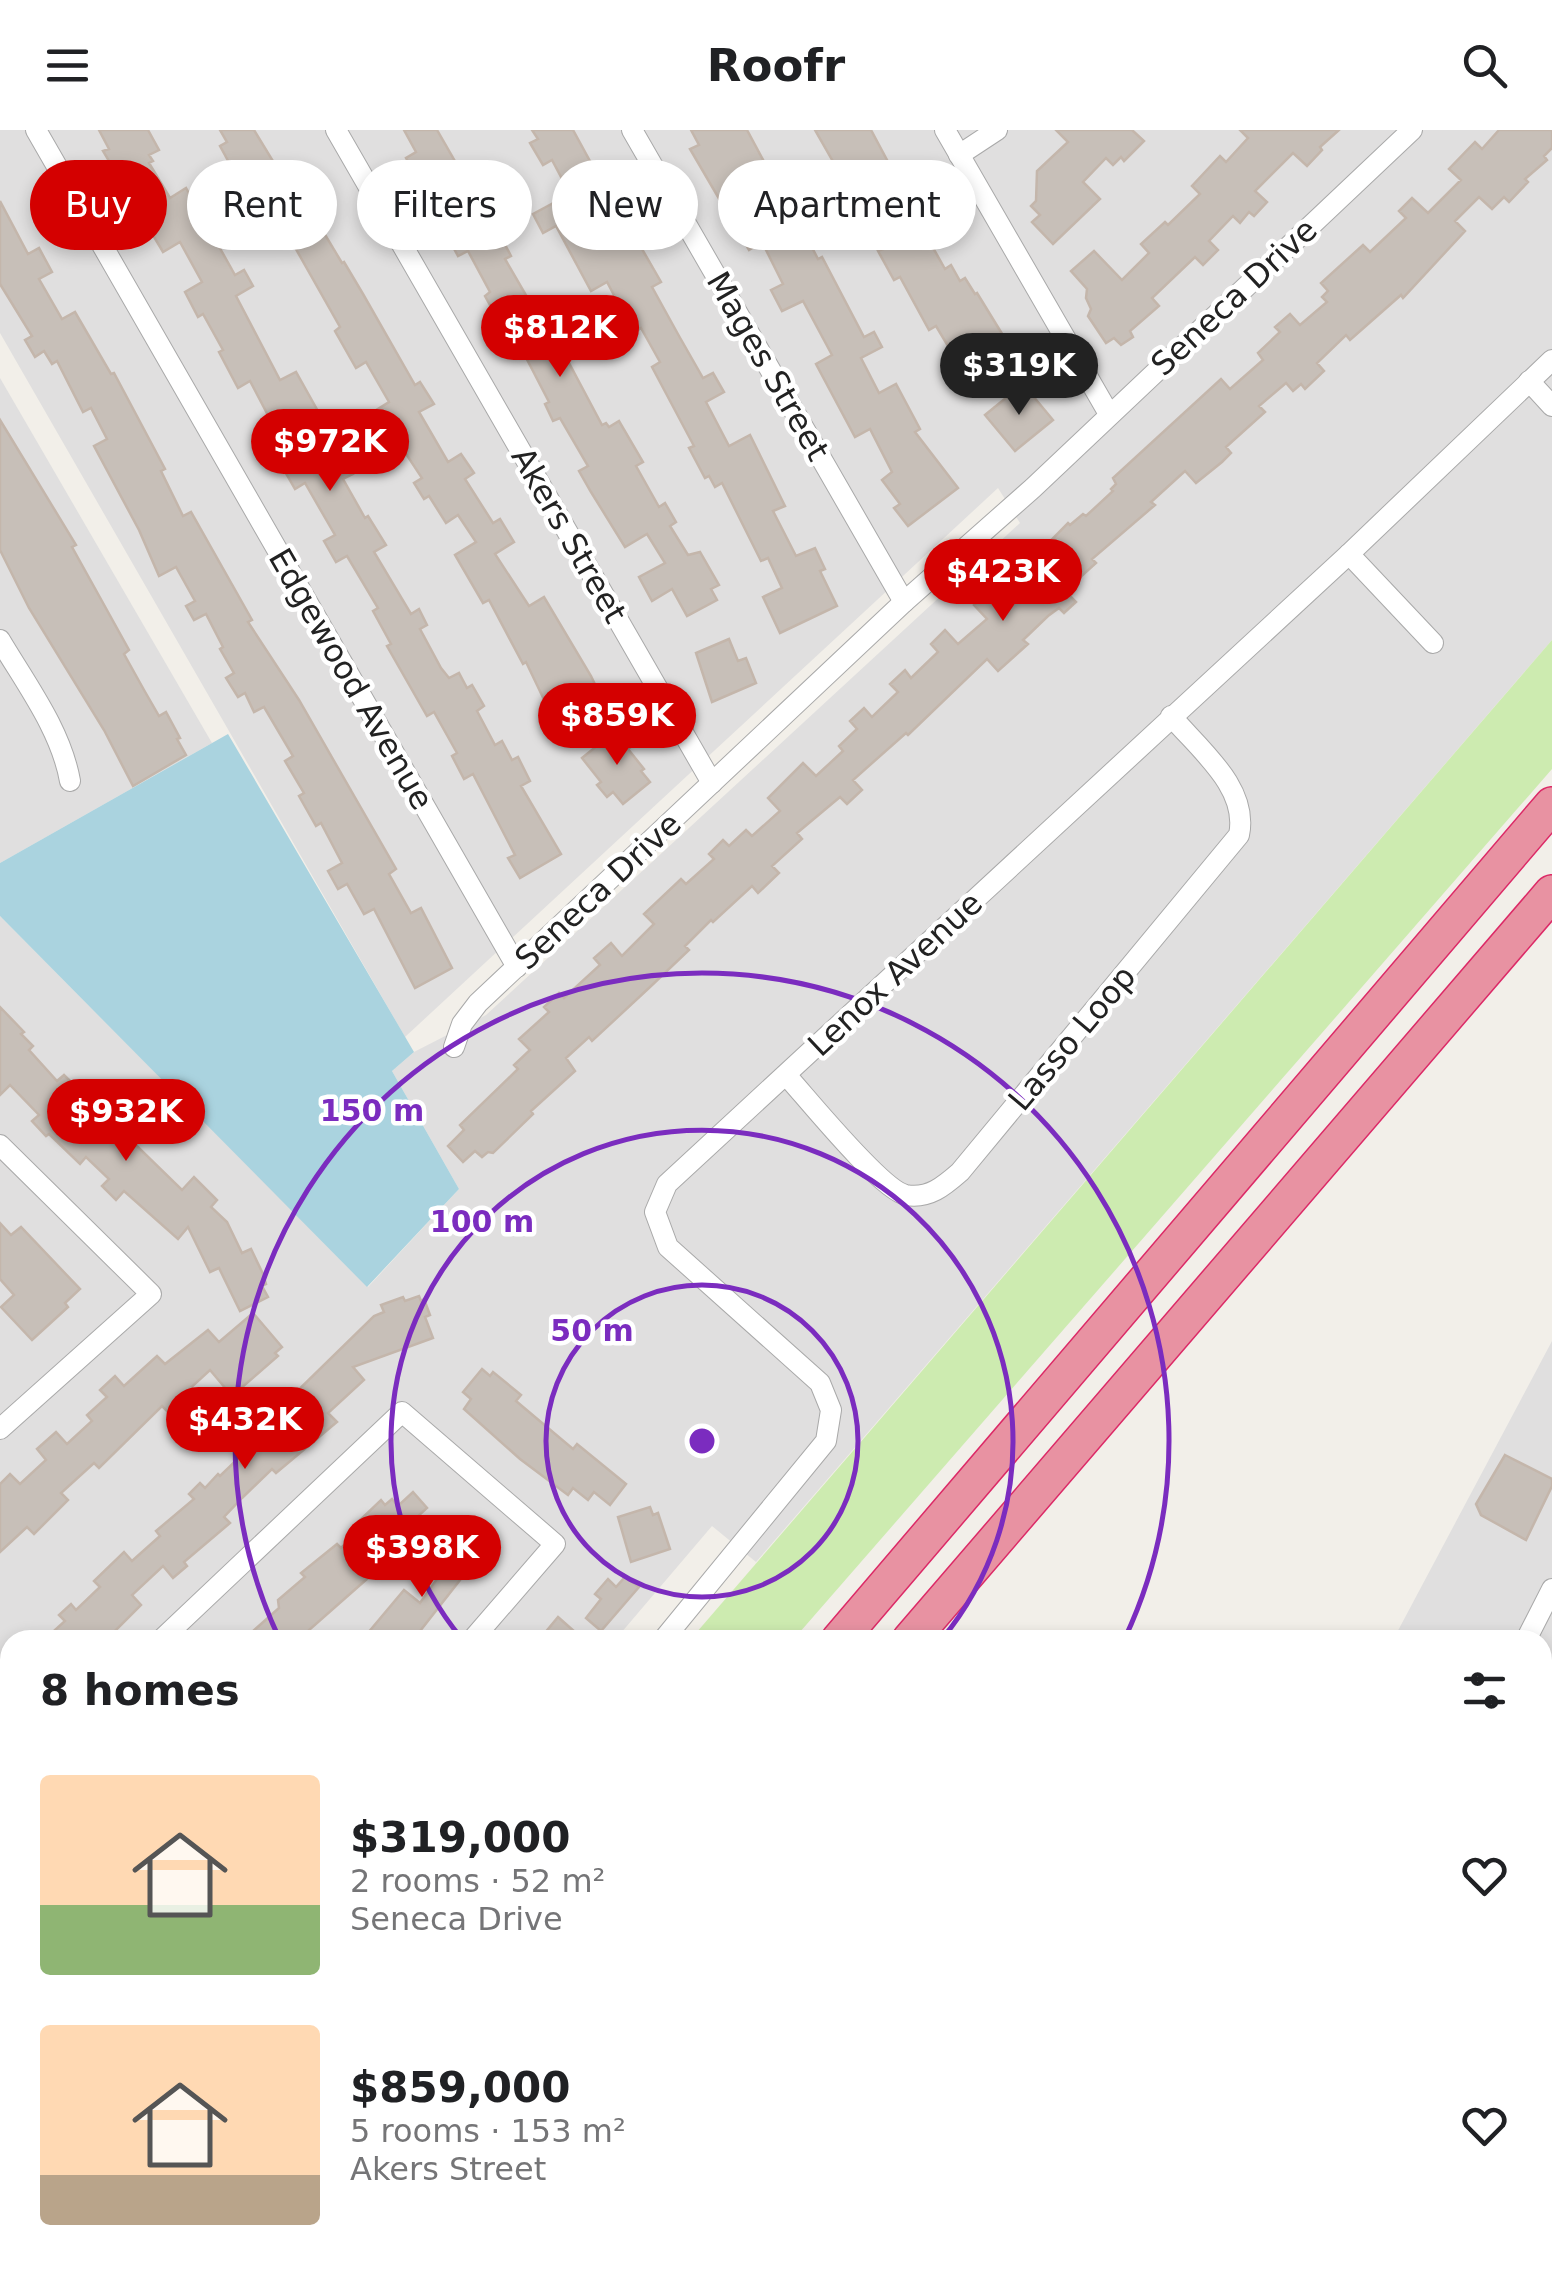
<!DOCTYPE html>
<html lang="en">
<head>
<meta charset="utf-8">
<style>
	:root { --surface:#fff; --page:#f6f6f6; --text:#202124; --muted:#757577; --accent:#d40000 }
	body { margin:0; font-family:"DejaVu Sans",sans-serif; background:var(--page); color:var(--text); height:100vh; display:flex; flex-direction:column; font-size:38px; white-space:nowrap }
	* { box-sizing:border-box; margin:0 }
	p { font-size:32px; color:var(--muted) }
	.icon { flex:none; width:55px; height:55px; fill:none; stroke:currentColor; stroke-width:2; stroke-linecap:round; stroke-linejoin:round }
	.map { position:relative; flex:1; overflow:hidden }
	.sheet { position:absolute; left:0px; top:1500px; width:1552px; height:640px; display:flex; flex-direction:column; background:var(--surface); border-radius:30px 30px 0 0; box-shadow:0 5px 15px #0003 }
	.sheet>* { flex:none }
	.guide { position:absolute; left:30px; top:30px; width:1000px; height:90px; display:flex; gap:20px }
	.price { position:absolute; translate:-50% -85px; padding:0 22px; border-radius:35px; background:var(--accent); color:#fff; font-size:32px; line-height:65px; filter:drop-shadow(0 2px 5px #0008) }
	.price::after { content:''; position:absolute; left:50%; top:60px; width:30px; height:22px; margin-left:-15px; background:inherit; clip-path:polygon(0 0,100% 0,50% 100%) }
	.price.on { background:#222; color:#fff }
	ul { padding:0; list-style:none }
	li { display:flex; align-items:center; gap:30px; height:250px; padding:0 40px }
	li span { display:grid; place-items:center; flex:none; width:280px; height:200px; border-radius:10px; color:#555 }
	li>.icon { margin-inline-start:auto }
	span .icon { width:120px; height:120px; fill:#fffc; stroke-width:1 }
	li b { font-size:42px }
	h2 { display:flex; justify-content:space-between; align-items:center; height:120px; padding:0 40px; font-size:42px }
	.chip { padding:0 35px; border-radius:45px; background:var(--surface); box-shadow:0 5px 15px #0003; font-size:35px; line-height:90px }
	.chip.on { background:var(--accent); color:#fff }
	header { display:flex; justify-content:space-between; align-items:center; height:130px; padding:0 40px; background:var(--surface); font-size:45px; font-weight:700 }
	.map>svg:first-child { display:block }
</style>
</head>
<body>
<header><svg class="icon" aria-label="menu" viewBox="0 0 24 24"><path d="M4 6h16M4 12h16M4 18h16"/></svg>Roofr<svg class="icon" aria-label="search" viewBox="0 0 24 24"><circle cx="10" cy="10" r="6"/><path d="M15 15l6 6"/></svg></header>
<div class="map">
<svg width="1552" height="2140" viewBox="0 0 1552 2140">
	<rect width="100%" height="100%" fill="#f2efe9"/>
	<g fill="#e0dfdf">
		<path d="M0,0h1552v510l-796,922 -44,-36 -97,114h-605v505l-10,3v-1232l368,371 91,-98 -67,-118 22,-19 72,-37 534,-492 -22,-35 -593,549 -405,-704z"/>
		<path d="M0,248l212,365 -212,120z"/>
		<path d="M1552,1211v730l-10,-5v-426h-149z"/>
	</g>
	<path fill="#cdebb0" d="M1552,510v129l-759,871h-103z"/>
	<path fill="#aad3df" d="M228,604l186,318 -22,19 67,118 -92,98 -367,-371v-53z"/>
	<g fill="#c7bfb8" stroke="#c4b6ab" stroke-width="2.5">
		<path d="M99,0h49l11,20 -10,5 4,6 -4,2 21,35 16,-10 49,87 9,-5 9,16 -17,10 44,84 16,-8 57,102 -10,5 22,39 3,-2 18,29 -12,7 37,62 8,-5 8,16 -7,4 21,39 8,10 10,-5 8,15 5,-3 12,21 -7,5 18,34 7,-4 10,19 6,-3 12,24 -9,5 40,68 -41,24 -12,-20 7,-3 -42,-81 -9,5 -12,-23 5,-3 -23,-41 -7,4 -40,-70 4,-2 -18,-33 5,-3 -31,-52 -11,6 -12,-21 11,-6 -30,-52 -10,6 -23,-40 -12,-23 11,-5 -21,-40 -12,7 -19,-36 4,-2 -20,-36 -5,3 -13,-25 17,-10 -22,-40 -17,10 -60,-101 6,-2z"/>
		<path d="M220,0h34l31,51 5,-2 16,30 13,-7 11,21 -9,5 21,35 2,-1 19,32 52,91 5,-3 14,22 -15,8 29,50 13,-8 13,19 -9,6 28,44 7,-4 14,23 -19,12 34,52 15,-9 47,79 14,29 -5,2 2,3 -42,23 -34,-71 -3,2 -34,-64 -6,3 -28,-48 21,-13 -18,-27 -12,8 -17,-27 -5,3 -10,-16 8,-5 -29,-44 -7,5 -16,-25 19,-12 -23,-40 -10,6 -21,-37 5,-4 -52,-92 -9,5 -11,-22 -7,3 -41,-75 7,-4z"/>
		<path d="M404,0h33l49,85 6,8 14,-8 8,15 -13,7 10,19 -6,3 33,57 7,-4 9,15 -3,2 51,96 4,-2 3,4 10,-6 24,41 -7,4 23,41 6,-4 11,19 -6,4 18,29 12,-3 19,33 -8,4 6,11 -30,16 -15,-27 -20,12 -13,-24 26,-14 -18,-29 -22,13 -34,-55 -12,-21 9,-5 -28,-48 -7,3 -8,-17 4,-2 -29,-56 -8,5 -10,-17 3,-2 -20,-36 5,-4 -22,-41 -10,5 -35,-64 2,-1 -19,-33 10,-6z"/>
		<path d="M532,0h41l18,33 -6,3 29,55 9,-5 38,66 -9,5 27,49 24,42 10,-5 11,19 -18,10 23,44 21,-11 35,71 -12,5 23,45 19,-8 10,21 -5,2 17,35 -57,27 -17,-36 19,-9 -14,-30 -7,3 -39,-78 -7,4 -6,-11 -4,2 -16,-30 5,-2 -42,-79 8,-5 -19,-34 -3,2 -4,-7 -4,2 -23,-43 -16,9 -35,-65 -13,7 -10,-19 37,-20 -18,-34 -9,5 -13,-22 8,-4z"/>
		<path d="M691,0h56l29,54 -9,5 32,56 9,-5 10,19 4,-2 42,80 10,-5 8,15 -21,11 18,35 17,-9 24,45 -5,3 43,56 -50,38 -14,-18 6,-4 -18,-24 10,-8 -22,-43 -15,8 -39,-73 16,-9 -29,-54 -21,10 -11,-21 12,-6 -21,-42 -13,8 -59,-101 9,-4z"/>
		<path d="M815,0h56l23,43 11,-6 32,55 -14,8 22,39 6,-4 9,16 5,-3 10,16 2,-1 27,44 -5,2 14,25 -41,22 -36,-60 -7,4 -29,-53 -6,3 -16,-29 5,-2z"/>
		<path d="M1056,0h76l12,11 -20,20 -3,-4 -8,8 -7,-7 -23,24 17,17 -47,45 -21,-22 8,-7 -9,-9 5,-5 1,-30 31,-29z"/>
		<path d="M1240,0h99l-19,17 2,3 -15,16 -14,-13 -38,38 12,11 -13,14 -5,-4 -9,11 -7,-7 -24,25 9,9 -15,15 -8,-8 -43,41 7,8 -29,25 3,6 -12,8 -7,-7 -8,5 -18,-27 3,-7 -5,-11 1,-9 -16,-18 23,-20 28,29 27,-27 -8,-9 24,-22 3,3 32,-31 -8,-8 28,-30 6,6 22,-24z"/>
		<path d="M1499,0h53v18l-8,8 3,4 -22,19 3,3 -19,20 -5,-5 -12,12 -13,-12 -24,24 10,10 -62,67 -2,-3 -51,45 -4,-5 -29,28 7,8 -19,18 -4,-5 -8,7 -7,-8 -27,23 6,6 -39,35 5,6 -9,9 -26,21 -11,-12 -34,31 4,3 -63,54 4,4 -31,28 11,11 -12,11 -5,-5 -11,8 -25,24 5,4 -30,27 -11,-12 -79,76 -2,-2 -53,47 9,10 -15,14 -7,-7 -43,36 5,6 -30,27 7,7 -21,20 -6,-7 -39,36 -2,-2 -26,26 4,4 -39,37 -58,54 -3,-4 -23,21 9,13 -44,40 2,3 -40,39 -5,-1 -6,5 -7,-6 -12,11 -15,-16 16,-16 -4,-5 58,-56 -4,-4 16,-15 -11,-11 30,-27 -5,-5 15,-14 5,5 36,-33 -6,-7 17,-15 11,13 32,-32 -10,-10 37,-35 5,5 28,-25 -5,-5 14,-14 6,6 17,-16 6,6 28,-25 -12,-13 35,-35 13,13 27,-25 -4,-5 18,-17 -7,-8 14,-13 8,9 26,-25 -8,-8 15,-14 6,8 27,-26 -7,-8 14,-14 13,14 29,-25 -13,-14 38,-35 5,5 51,-52 2,2 13,-11 3,2 27,-25 -2,-2 5,-5 -3,-6 108,-99 9,10 33,-29 -5,-7 22,-21 -5,-5 15,-13 10,11 27,-23 -5,-5 6,-6 -7,-8 42,-38 7,7 36,-34 -7,-7 13,-13 16,15 33,-33 -12,-11 26,-27 7,7z"/>
		<path d="M0,71l28,53 11,-6 13,24 -13,7 23,40 13,-7 36,62 3,-1 51,96 -4,2 22,45 8,-4 61,108 -4,2 51,78 97,169 -7,5 22,39 10,-5 31,60 -37,20 -41,-79 -10,5 -17,-30 -9,5 -10,-18 14,-8 -21,-40 -5,3 -17,-30 5,-3 -19,-32 8,-5 -29,-49 -10,5 -9,-19 -7,4 -12,-19 8,-5 -14,-24 3,-2 -17,-33 -12,6 -8,-14 9,-5 -19,-34 -17,9 -20,-46 -45,-84 13,-7 -16,-31 -8,4 -26,-51 -5,3 -8,-13 -9,6 -10,-17 7,-4 -32,-52z"/>
		<path d="M1023,254l30,36 -38,31 -30,-36z"/>
		<path d="M0,290l76,125 -4,2 57,103 -5,4 20,36 15,26 7,-4 14,26 -3,1 9,16 -53,31 -29,-56 -75,-122 -29,-58z"/>
		<path d="M729,509l9,22 8,-3 10,25 -44,19 -16,-49z"/>
		<path d="M618,599l14,17 -4,3 16,20 -3,2 9,11 -27,22 -10,-12 -6,5 -10,-12 4,-3 -19,-24z"/>
		<path d="M0,877l24,25 -3,2 12,12 -4,4 28,31 7,-6 118,115 12,-13 23,23 -6,7 16,15 15,31 9,-4 12,25 3,10 -4,2 6,11 -28,14 -21,-43 -9,4 -22,-45 -10,12 -54,-48 -8,9 -14,-14 7,-7 -23,-22 -6,7 -31,-30 -3,2 -14,-15 7,-6 -29,-30 -10,10z"/>
		<path d="M0,1093l11,12 10,-8 59,62 -15,14 3,4 -36,33 -31,-33 13,-12 -14,-16z"/>
		<path d="M419,1166l2,5 3,-2 6,16 -5,2 8,21 -80,29 11,13 -36,33 9,9 -61,51 -4,-4 -30,29 -18,19 6,6 -46,39 3,4 -14,12 -10,-12 -31,29 9,10 -35,35h-62l21,-19 -6,-6 12,-11 5,6 24,-23 -6,-6 30,-29 8,9 28,-25 -4,-5 38,-32 -5,-5 11,-11 5,5 13,-14 2,2 25,-24 -6,-6 12,-11 5,5 34,-30 -6,-6 90,-88 10,-4 -3,-7 22,-8 2,4z"/>
		<path d="M253,1183l29,34 -7,6 3,3 -46,40 -22,-26 -24,22 6,6 -20,18 -10,-10 -63,62 -5,-5 -33,30 7,7 -34,34 -7,-7 -27,25v-68l10,-10 10,10 26,-24 -9,-11 19,-17 11,12 25,-23 -5,-6 20,-18 -7,-7 15,-14 9,10 33,-30 8,8 43,-34 11,12z"/>
		<path d="M482,1239l8,7 3,-4 28,23 -5,6 57,48 4,-5 49,40 -16,21 -16,-13 -6,8 -15,-12 -5,7 -48,-36 -56,-50 7,-10 -8,-7z"/>
		<path d="M1505,1325l47,24v7l-26,54 -45,-25 -5,-11z"/>
		<path d="M413,1362l14,16 -21,19 3,3 -11,10 2,2 -32,36 -59,52 3,7 -69,3 36,-32 -1,-8 27,-23 -4,-4 36,-29 4,4 23,-22 -5,-5 22,-21 4,5 7,-6 6,7z"/>
		<path d="M650,1377l3,8 5,-2 12,36 -39,13 -13,-45z"/>
		<path d="M457,1411l19,16 -5,9 -58,74h-51l42,-50 16,13 20,-28 -4,-3 5,-10z"/>
		<path d="M625,1447l14,10 -38,44 -15,-13 15,-19 -6,-5 13,-15 8,8z"/>
		<path d="M558,1487l26,23h-45z"/>
	</g>
	<g fill="none" stroke-linecap="round" stroke-linejoin="round">
		<defs>
			<g id="street">
				<path d="M36,0l481,837"/>
				<path d="M336,0l376,653"/>
				<path d="M632,0l272,472"/>
				<path d="M945,0l164,284"/>
				<path d="M959,25l38,-25"/>
				<path d="M1529,251l23,25"/>
				<path d="M1349,424l84,89"/>
				<path d="M0,510c26,44 61,90 70,141"/>
				<path d="M454,917l8,-23 16,-21 426,-401 129,-114 379,-358"/>
				<path d="M786,945c21,23 95,115 120,120 23,4 38,-9 54,-23l279,-337c10,-47 -39,-85 -68,-119"/>
				<path d="M0,1015l151,149 -151,135"/>
				<path d="M161,1510l241,-228 153,132 -83,96"/>
				<path d="M663,1510l163,-199 5,-31 -11,-27 -152,-136 -13,-35 12,-28 682,-630 203,-194"/>
				<path d="M1526,1510l26,-51"/>
				<path d="M1542,1612h10"/>
				<path d="M0,1662l10,-9"/>
				<path d="M0,1750l10,16"/>
				<path d="M0,1905l10,-3"/>
				<path d="M1547,1970l5,-10"/>
				<path d="M0,2045l10,-3"/>
			</g>
			<g id="highway">
				<path d="M839,1510l713,-835"/>
				<path d="M910,1510l642,-747"/>
				<path d="M0,2138l27,-8"/>
				<path d="M296,2140l8,-10"/>
				<path d="M372,2140l8,-10"/>
				<path d="M459,2140l6,-10"/>
				<path d="M511,2140l5,-10"/>
			</g>
		</defs>
		<use href="#street" stroke="#a9a9a9" stroke-width="22"/>
		<use href="#highway" stroke="#dc2a67" stroke-width="38"/>
		<use href="#street" stroke="#fff" stroke-width="20"/>
		<use href="#highway" stroke="#e892a2" stroke-width="35"/>
	</g>
	<g fill="none" stroke="#7b2cbf" stroke-width="5">
		<circle cx="702" cy="1311" r="156"/>
		<path d="M462 1509A311 311 0 1 1 942 1509"/>
		<path d="M279 1508A467 467 0 1 1 1125 1508"/>
	</g>
	<g text-anchor="middle" dominant-baseline="central" stroke-width="9" stroke-linejoin="round" paint-order="stroke">
		<g font-size="32" fill="#222" stroke="#fff">
			<text transform="translate(1234 167) rotate(-43)">Seneca Drive</text>
			<text transform="translate(768 236) rotate(60)">Mages Street</text>
			<text transform="translate(569 405) rotate(60)">Akers Street</text>
			<text transform="translate(351 549) rotate(60)">Edgewood Avenue</text>
			<text transform="translate(598 761) rotate(-43)">Seneca Drive</text>
			<text transform="translate(895 844) rotate(-43)">Lenox Avenue</text>
			<text transform="translate(1072 908) rotate(-50)">Lasso Loop</text>
		</g>
	</g>
	<circle cx="702" cy="1311" r="15" fill="#7b2cbf" stroke="#fff" stroke-width="5"/>
	<g font-size="30" text-anchor="middle" font-weight="bold" fill="#7b2cbf" stroke="#fff" stroke-width="9" stroke-linejoin="round" paint-order="stroke">
		<text x="372" y="991">150 m</text>
		<text x="482" y="1102">100 m</text>
		<text x="592" y="1211">50 m</text>
	</g>
</svg>
<b class="price" style="left:560px;top:250px">$812K</b>
<b class="price on" style="left:1019px;top:288px">$319K</b>
<b class="price" style="left:330px;top:364px">$972K</b>
<b class="price" style="left:1003px;top:494px">$423K</b>
<b class="price" style="left:617px;top:638px">$859K</b>
<b class="price" style="left:126px;top:1034px">$932K</b>
<b class="price" style="left:245px;top:1342px">$432K</b>
<b class="price" style="left:422px;top:1470px">$398K</b>
<div class="guide">
<a class="chip on">Buy</a>
<a class="chip">Rent</a>
<a class="chip">Filters</a>
<a class="chip">New</a>
<a class="chip">Apartment</a>
</div>
<section class="sheet">
<h2>8 homes<svg class="icon" aria-label="filters" viewBox="0 0 24 24"><path d="M4 7h16M4 17h16"/><circle cx="9" cy="7" r="2"/><circle cx="15" cy="17" r="2"/></svg></h2>
<ul>
<li><span style="background:linear-gradient(#ffd9b3 65%,#8fb573 0)"><svg class="icon" aria-label="home" viewBox="0 0 24 24"><path d="M3 11l9-7 9 7M6 9v11h12V9"/></svg></span><div><b>$319,000</b><p>2 rooms · 52 m²</p><p>Seneca Drive</p></div><svg class="icon" aria-label="heart" viewBox="0 0 24 24"><path d="M12 20l-8-8c-3-5 5-10 8-4 3-6 11-1 8 4z"/></svg></li>
<li><span style="background:linear-gradient(#ffd9b3 75%,#b9a48a 0)"><svg class="icon" aria-label="home" viewBox="0 0 24 24"><path d="M3 11l9-7 9 7M6 9v11h12V9"/></svg></span><div><b>$859,000</b><p>5 rooms · 153 m²</p><p>Akers Street</p></div><svg class="icon" aria-label="heart" viewBox="0 0 24 24"><path d="M12 20l-8-8c-3-5 5-10 8-4 3-6 11-1 8 4z"/></svg></li>
</ul>
</section>
</div>
</body>
</html>
